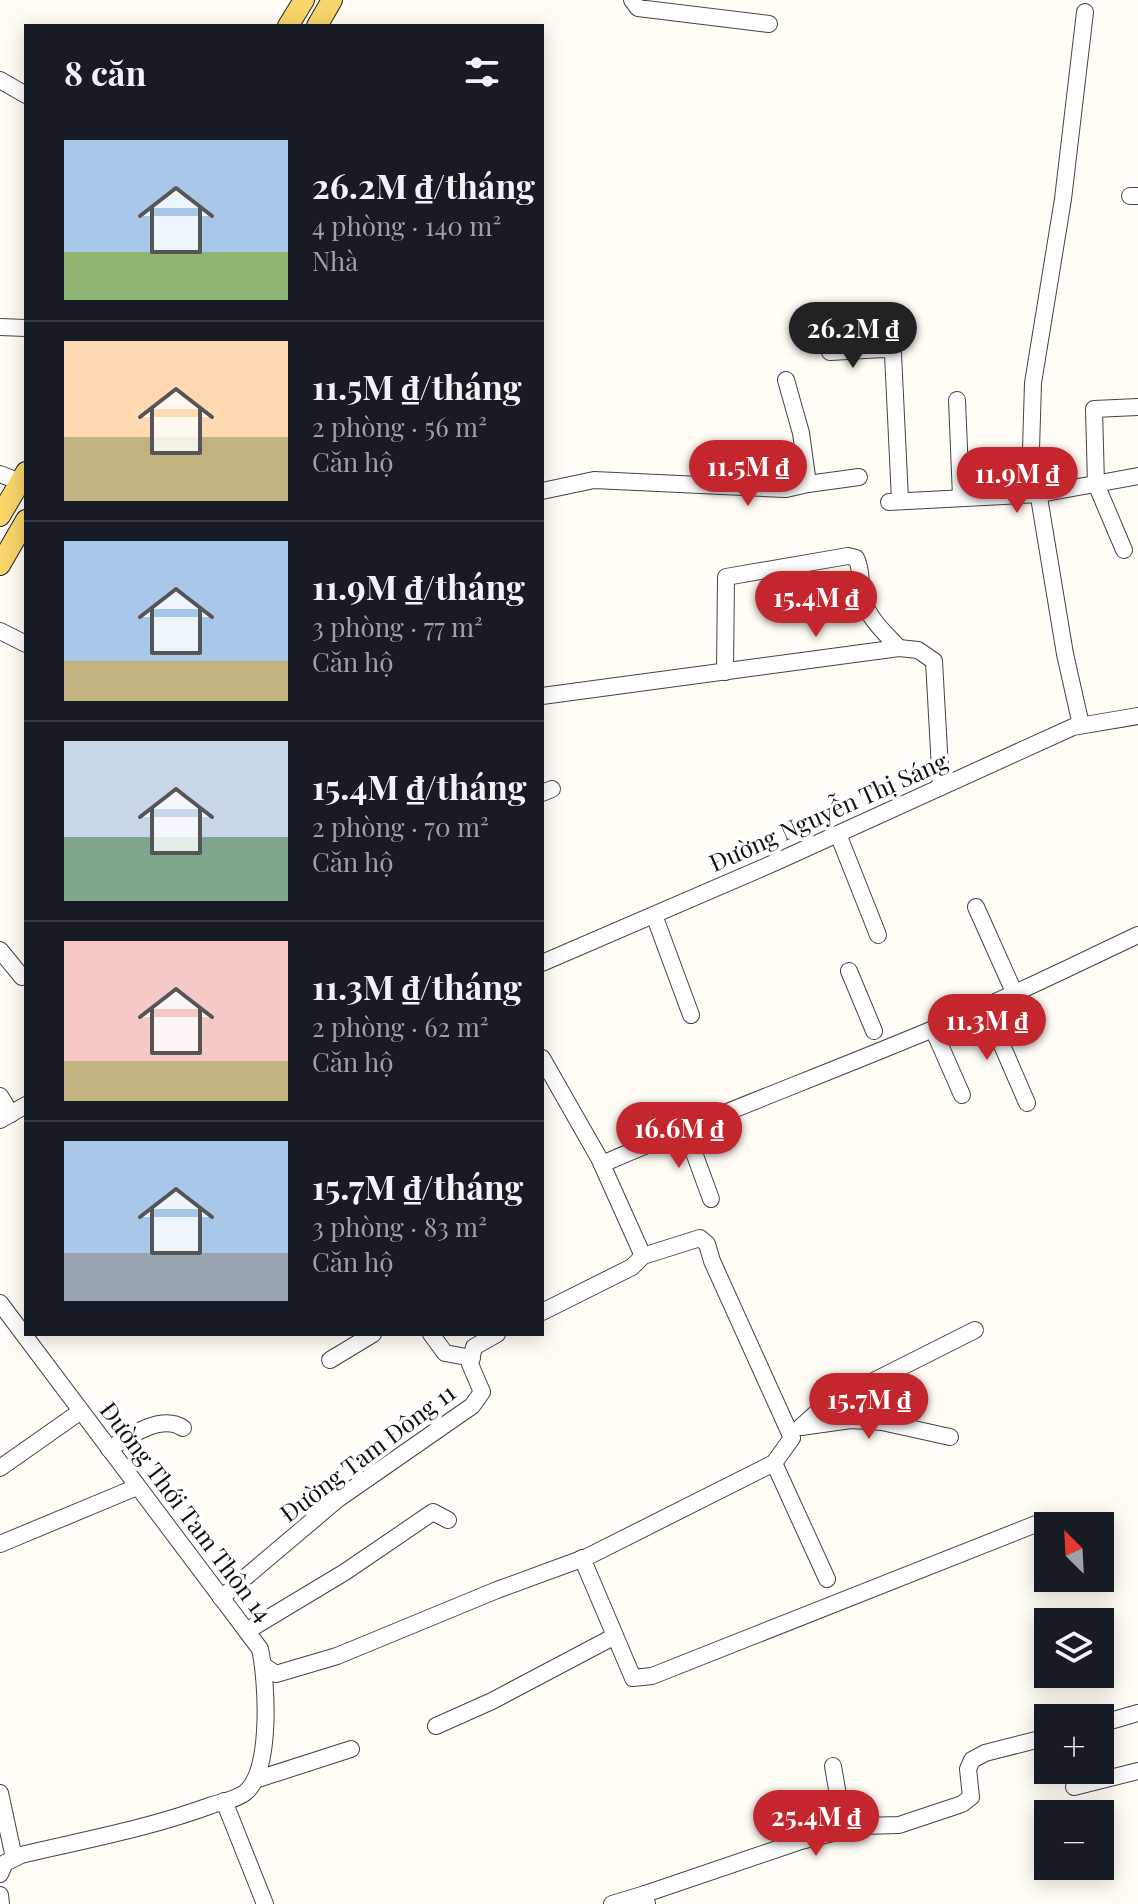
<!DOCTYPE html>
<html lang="vi">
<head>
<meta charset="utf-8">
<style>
	:root { --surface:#171b24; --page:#20242c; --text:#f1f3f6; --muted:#9ea1a6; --line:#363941; --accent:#c4262e }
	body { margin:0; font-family:"Playfair Display",serif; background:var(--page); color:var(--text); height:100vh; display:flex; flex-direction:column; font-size:30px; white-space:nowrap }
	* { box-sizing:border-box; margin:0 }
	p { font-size:26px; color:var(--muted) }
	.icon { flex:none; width:44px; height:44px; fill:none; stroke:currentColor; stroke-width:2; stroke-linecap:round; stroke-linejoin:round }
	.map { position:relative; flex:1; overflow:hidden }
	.sheet { position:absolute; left:24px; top:24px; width:520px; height:1312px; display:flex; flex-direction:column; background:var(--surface); border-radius:0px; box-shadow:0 4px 20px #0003 }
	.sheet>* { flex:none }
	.needle { width:52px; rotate:336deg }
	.buttons { position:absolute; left:1034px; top:1512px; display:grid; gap:16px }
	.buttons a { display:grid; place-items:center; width:80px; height:80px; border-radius:0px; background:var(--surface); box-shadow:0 4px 20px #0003; font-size:40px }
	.price { position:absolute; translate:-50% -68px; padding:0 18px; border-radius:28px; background:var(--accent); color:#fff; font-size:26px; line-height:52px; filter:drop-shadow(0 2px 4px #0008) }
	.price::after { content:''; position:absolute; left:50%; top:48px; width:24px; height:18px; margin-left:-12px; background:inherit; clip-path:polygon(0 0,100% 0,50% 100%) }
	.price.current { background:#222; color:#fff }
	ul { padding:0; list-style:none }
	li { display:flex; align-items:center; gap:24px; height:200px; padding:0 40px }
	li+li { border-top:2px solid var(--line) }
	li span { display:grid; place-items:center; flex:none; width:224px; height:160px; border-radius:0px; color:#555 }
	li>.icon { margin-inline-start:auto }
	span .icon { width:96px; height:96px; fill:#fffc; stroke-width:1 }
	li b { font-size:34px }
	h2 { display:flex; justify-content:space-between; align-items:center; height:96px; padding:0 40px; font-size:34px }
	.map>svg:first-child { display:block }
</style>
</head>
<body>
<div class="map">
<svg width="1138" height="1904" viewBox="0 0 1138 1904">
	<rect width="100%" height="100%" fill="#fffdf5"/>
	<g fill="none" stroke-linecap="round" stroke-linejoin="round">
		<defs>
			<g id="minor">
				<path d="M632,0l6,8 131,16"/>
				<path d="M0,80l26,15"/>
				<path d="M1130,196h8"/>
				<path d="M0,327l26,1"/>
				<path d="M830,352l53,-3 9,1 1,4 7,146"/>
				<path d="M957,400l4,97"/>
				<path d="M0,474l20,8"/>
				<path d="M808,484l51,-7"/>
				<path d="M542,491l52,-11 192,9 22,-5 -7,-51 -15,-53"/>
				<path d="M889,502l151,-8 98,-18"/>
				<path d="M1124,550l-28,-66 -2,-75 44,-2"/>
				<path d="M0,631l26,13"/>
				<path d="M725,672l1,-95 122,-21 8,2c7,13 3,30 8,44 6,18 22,32 35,46"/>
				<path d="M542,696l357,-48 19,2 16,11 7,126"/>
				<path d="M1081,725l-16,-71 -34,-205 2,-66 30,-184 22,-187"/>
				<path d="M542,793l10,-4"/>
				<path d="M838,834l40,101"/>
				<path d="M976,907l38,85"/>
				<path d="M654,915l37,100"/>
				<path d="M0,950l22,27"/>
				<path d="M542,963l234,-101 297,-135 65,-11"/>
				<path d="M849,971l25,60"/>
				<path d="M985,1006l42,97"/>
				<path d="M933,1029l29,66"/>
				<path d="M542,1058l57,100 44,98 -11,11 -90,45"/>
				<path d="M0,1096l11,18"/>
				<path d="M0,1120l26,-15"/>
				<path d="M685,1128l26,71"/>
				<path d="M602,1164c113,-49 229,-92 343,-140 65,-27 129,-59 193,-89"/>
				<path d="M0,1303l260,346c7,32 12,120 -14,143 -8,7 -24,10 -34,13 -62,23 -127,35 -191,50l-16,8 -5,11"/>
				<path d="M431,1334l14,19 27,5"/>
				<path d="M330,1360l43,-26"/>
				<path d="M801,1427l23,-21 151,-76"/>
				<path d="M801,1427l50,-7 31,2 68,15"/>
				<path d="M109,1449c19,-12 52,-36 74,-21"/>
				<path d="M774,1463l53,116"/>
				<path d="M0,1468l81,-57"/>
				<path d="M0,1544l137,-57"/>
				<path d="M582,1558l51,120 19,-2 384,-152"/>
				<path d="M221,1598l117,-99 134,-93 10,-14 -12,-28 4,-17 23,-13"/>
				<path d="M247,1631l98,-59 88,-60 15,8"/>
				<path d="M264,1666l12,8 61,-18 160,-66 90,-33 187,-94 18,-25 -80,-177 -5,-17 -7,-6 -57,18"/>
				<path d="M1100,1724l38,-11"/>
				<path d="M436,1726l56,-25 123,-65"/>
				<path d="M833,1766l11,64"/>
				<path d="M255,1780l96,-31"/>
				<path d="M1074,1787l64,-16"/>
				<path d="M0,1793l14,65"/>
				<path d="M224,1801l41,103"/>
				<path d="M0,1895l1,9"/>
				<path d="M612,1904l33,-10"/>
				<path d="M647,1904l-2,-10 156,-53 60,-15 38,-1 63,-21 9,-7 -3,-28 4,-9 13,-7 63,-16"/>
			</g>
			<g id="major">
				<path d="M288,26l16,-26"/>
				<path d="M317,26l15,-26"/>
				<path d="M0,516l26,-44"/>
				<path d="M0,565l26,-45"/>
			</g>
		</defs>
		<use href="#minor" stroke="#444" stroke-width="18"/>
		<use href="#major" stroke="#222" stroke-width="22"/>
		<use href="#minor" stroke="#fff" stroke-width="16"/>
		<use href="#major" stroke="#f9d66b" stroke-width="20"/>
	</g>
	<g text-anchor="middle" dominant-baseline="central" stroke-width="8" stroke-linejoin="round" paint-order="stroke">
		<g font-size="24" fill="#111" stroke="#fff">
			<text transform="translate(828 811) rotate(-24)">Đường Nguyễn Thị Sáng</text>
			<text transform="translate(367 1452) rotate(-37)">Đường Tam Đông 11</text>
			<text transform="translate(187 1511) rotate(53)">Đường Thới Tam Thôn 14</text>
		</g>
	</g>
</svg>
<div class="buttons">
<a><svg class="needle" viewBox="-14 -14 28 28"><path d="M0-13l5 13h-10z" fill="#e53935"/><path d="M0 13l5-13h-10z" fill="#9ea1a6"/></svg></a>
<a><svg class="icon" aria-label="layers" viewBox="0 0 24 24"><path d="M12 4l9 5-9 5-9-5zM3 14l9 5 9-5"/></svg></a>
<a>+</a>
<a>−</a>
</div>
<b class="price current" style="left:853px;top:370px">26.2M ₫</b>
<b class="price" style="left:748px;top:508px">11.5M ₫</b>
<b class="price" style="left:1017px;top:515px">11.9M ₫</b>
<b class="price" style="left:816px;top:639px">15.4M ₫</b>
<b class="price" style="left:987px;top:1062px">11.3M ₫</b>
<b class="price" style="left:679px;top:1170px">16.6M ₫</b>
<b class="price" style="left:869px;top:1441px">15.7M ₫</b>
<b class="price" style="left:816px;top:1858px">25.4M ₫</b>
<section class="sheet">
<h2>8 căn<svg class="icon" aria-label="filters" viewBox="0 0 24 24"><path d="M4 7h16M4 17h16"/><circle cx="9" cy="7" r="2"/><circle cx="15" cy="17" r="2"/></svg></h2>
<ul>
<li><span style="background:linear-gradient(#a9c7e8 70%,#8fb573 0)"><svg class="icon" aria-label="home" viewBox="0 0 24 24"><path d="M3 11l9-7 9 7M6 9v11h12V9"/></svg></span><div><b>26.2M ₫/tháng</b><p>4 phòng · 140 m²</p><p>Nhà</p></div></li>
<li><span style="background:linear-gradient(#ffd9b3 60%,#c2b280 0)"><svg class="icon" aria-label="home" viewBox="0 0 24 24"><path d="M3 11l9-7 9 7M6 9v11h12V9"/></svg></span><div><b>11.5M ₫/tháng</b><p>2 phòng · 56 m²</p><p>Căn hộ</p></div></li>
<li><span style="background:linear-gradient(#a9c7e8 75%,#c2b280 0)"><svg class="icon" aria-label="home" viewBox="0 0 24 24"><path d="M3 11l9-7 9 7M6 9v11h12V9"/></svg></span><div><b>11.9M ₫/tháng</b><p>3 phòng · 77 m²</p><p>Căn hộ</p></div></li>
<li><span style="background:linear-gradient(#c9d6e8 60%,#7fa58c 0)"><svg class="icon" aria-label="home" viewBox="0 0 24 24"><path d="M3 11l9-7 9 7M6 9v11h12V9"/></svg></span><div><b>15.4M ₫/tháng</b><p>2 phòng · 70 m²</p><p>Căn hộ</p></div></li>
<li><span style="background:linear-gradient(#f6c9c9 75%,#c2b280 0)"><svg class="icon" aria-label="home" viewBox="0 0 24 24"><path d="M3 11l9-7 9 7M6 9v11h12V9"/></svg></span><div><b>11.3M ₫/tháng</b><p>2 phòng · 62 m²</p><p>Căn hộ</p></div></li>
<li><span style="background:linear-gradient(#a9c7e8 70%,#9aa5b1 0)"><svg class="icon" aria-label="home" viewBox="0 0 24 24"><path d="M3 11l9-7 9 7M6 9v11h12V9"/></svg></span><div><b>15.7M ₫/tháng</b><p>3 phòng · 83 m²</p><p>Căn hộ</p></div></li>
</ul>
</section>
</div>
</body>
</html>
